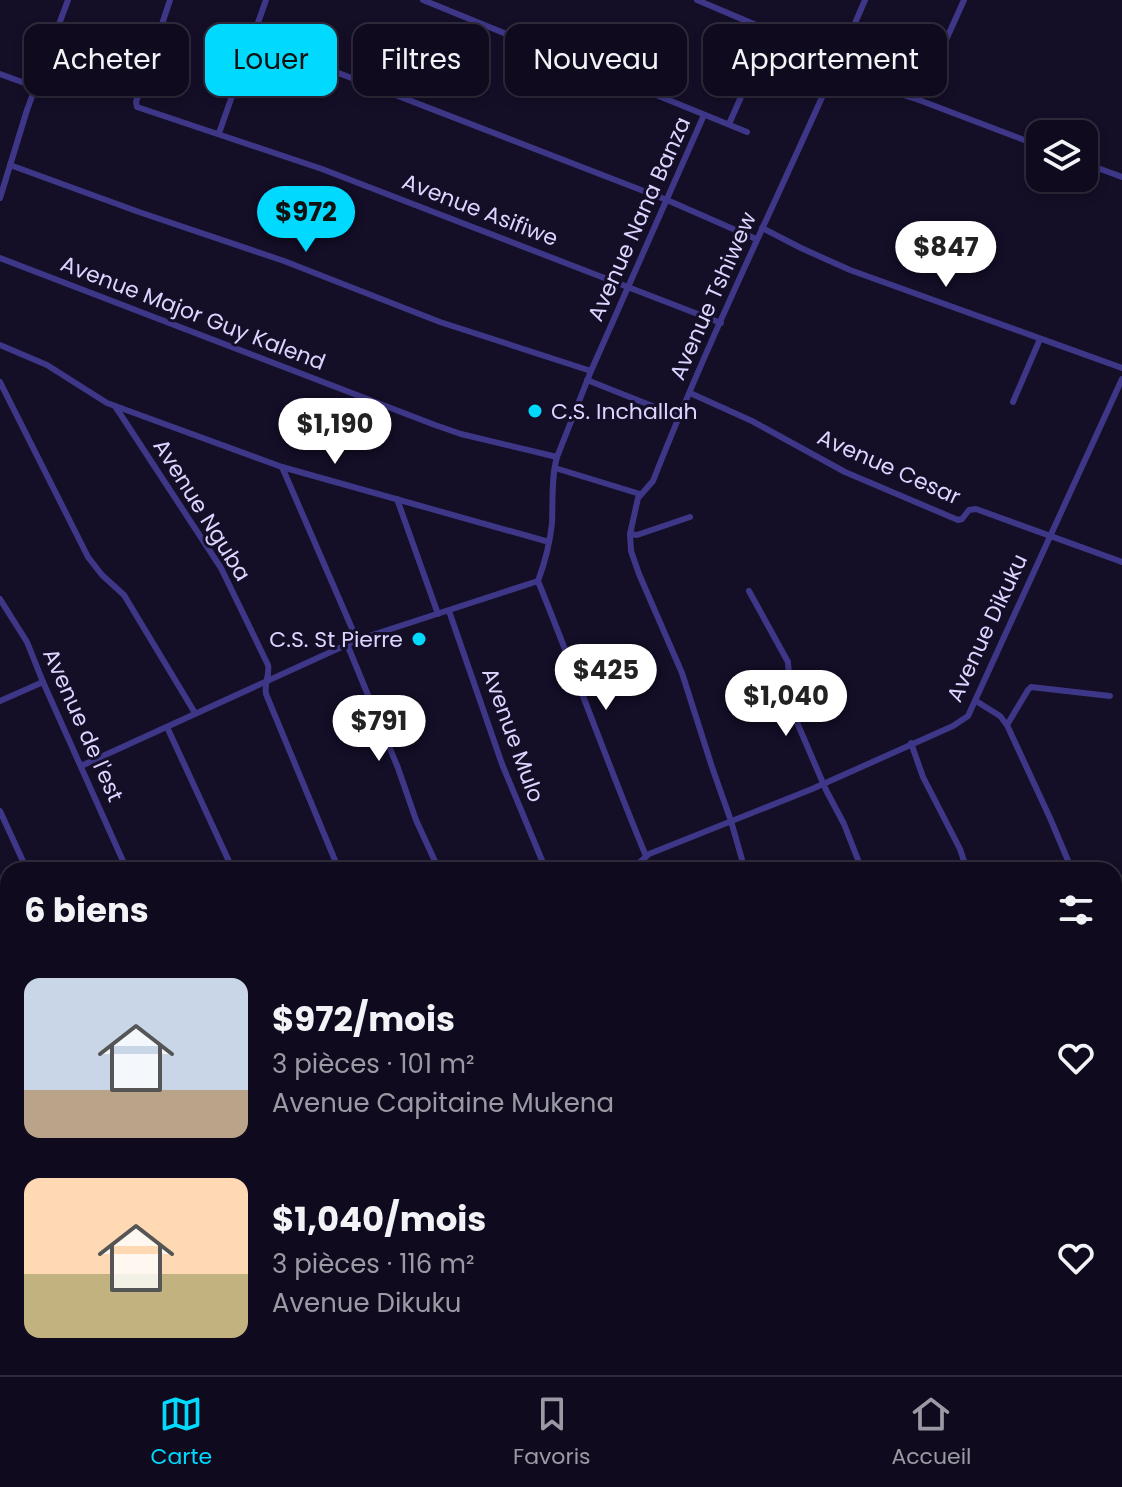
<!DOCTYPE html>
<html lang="fr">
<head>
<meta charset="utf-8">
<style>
	:root { --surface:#0f0a1d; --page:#181326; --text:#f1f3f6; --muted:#9b9aa4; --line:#2f2b3b; --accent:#01d9ff }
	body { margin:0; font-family:Poppins,sans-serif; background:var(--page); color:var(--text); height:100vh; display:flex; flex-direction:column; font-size:30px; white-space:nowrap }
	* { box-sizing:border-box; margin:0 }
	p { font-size:26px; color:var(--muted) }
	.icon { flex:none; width:44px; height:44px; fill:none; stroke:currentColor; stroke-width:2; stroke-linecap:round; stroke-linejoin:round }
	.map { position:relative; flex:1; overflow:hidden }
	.side { position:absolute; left:0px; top:862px; width:1122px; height:514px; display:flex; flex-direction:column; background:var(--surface); border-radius:24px 24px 0 0; box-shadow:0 4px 12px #0003,0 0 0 2px var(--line) }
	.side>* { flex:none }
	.top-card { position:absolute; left:24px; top:24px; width:1074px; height:72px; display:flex; gap:16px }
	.buttons { position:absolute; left:1026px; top:120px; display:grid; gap:16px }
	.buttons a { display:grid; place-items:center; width:72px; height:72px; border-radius:16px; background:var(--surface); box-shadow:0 4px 12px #0003,0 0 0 2px var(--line); font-size:40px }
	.price { position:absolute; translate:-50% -68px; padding:0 18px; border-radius:28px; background:#fff; color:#222; font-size:26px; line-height:52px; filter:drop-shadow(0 2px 4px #0008) }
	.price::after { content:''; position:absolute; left:50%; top:48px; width:24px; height:18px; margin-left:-12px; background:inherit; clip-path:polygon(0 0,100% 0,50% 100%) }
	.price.current { background:var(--accent); color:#111 }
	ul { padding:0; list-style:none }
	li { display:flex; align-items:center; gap:24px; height:200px; padding:0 24px }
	li span { display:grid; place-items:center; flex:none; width:224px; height:160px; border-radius:16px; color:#555 }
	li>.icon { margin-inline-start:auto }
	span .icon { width:96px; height:96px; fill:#fffc; stroke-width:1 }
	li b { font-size:34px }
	h2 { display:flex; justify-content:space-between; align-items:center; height:96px; padding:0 24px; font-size:34px }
	.pill { padding:0 28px; border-radius:16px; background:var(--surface); box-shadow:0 4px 12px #0003,0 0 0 2px var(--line); font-size:28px; line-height:72px }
	.pill.current { background:var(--accent); color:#111 }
	.dock { display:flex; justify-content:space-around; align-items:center; height:112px; border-top:2px solid var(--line); background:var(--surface); font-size:22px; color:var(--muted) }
	.dock a { display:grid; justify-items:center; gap:4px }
	.dock .current { color:var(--accent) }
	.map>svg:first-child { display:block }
</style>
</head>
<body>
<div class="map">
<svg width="1122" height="1375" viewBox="0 0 1122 1375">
	<rect width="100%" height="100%" fill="#140e27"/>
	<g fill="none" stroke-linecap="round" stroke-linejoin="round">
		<g stroke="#3e3788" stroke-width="6">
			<path d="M170,0l-34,102 1,5 185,62 399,154"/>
			<path d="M423,0l324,132"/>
			<path d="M697,0l85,36"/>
			<path d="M253,40l414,160 89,39"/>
			<path d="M834,73l85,27 121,46"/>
			<path d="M0,74l36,13"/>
			<path d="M919,100l45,-100"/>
			<path d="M729,124l20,-45"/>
			<path d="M219,133l47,-133"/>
			<path d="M1084,163l38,14"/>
			<path d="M10,165l129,47 145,49 156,61 151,49"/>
			<path d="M0,198l27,-88 41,-110"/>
			<path d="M762,228l39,20 49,22 272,98"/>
			<path d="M0,258l435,167 26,9 96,23"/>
			<path d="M0,345l47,20 60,38 175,64 267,75"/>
			<path d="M587,380l93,37"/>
			<path d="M0,382l88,175 14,18 22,20 71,118"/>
			<path d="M690,393l62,28 93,51 113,48 4,-1 7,-9 7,-1 146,53"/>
			<path d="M1013,402l27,-63"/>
			<path d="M115,406l106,162 47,97c2,10 -4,18 -2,29l73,176"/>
			<path d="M282,467l75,173"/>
			<path d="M555,468l85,26"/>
			<path d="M397,499l41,115"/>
			<path d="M630,534l7,1 53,-18"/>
			<path d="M538,581c7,-19 12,-38 14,-58 1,-21 -1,-45 5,-66l34,-86 113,-256"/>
			<path d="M538,581c37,91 70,184 108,275"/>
			<path d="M749,591l39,71 3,40 5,18 30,70 18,34 18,46"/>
			<path d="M0,599l27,43 16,40 84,188"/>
			<path d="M449,611l53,153 44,106"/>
			<path d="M347,644l51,124 18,52 23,50"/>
			<path d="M0,701l43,-19"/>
			<path d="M976,701l24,15 7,9 43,93 22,52"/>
			<path d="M1007,725l21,-35 3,-3 79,9"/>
			<path d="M167,727l66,143"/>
			<path d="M911,743l12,34 37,72 7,21"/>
			<path d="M81,766l276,-126 181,-59"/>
			<path d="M0,811l27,59"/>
			<path d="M615,870l25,-8 9,-8 163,-65 141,-63 15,-10 154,-337"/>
			<path d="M745,870l-14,-49 -19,-54 -30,-94 -43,-99 -8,-23 -1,-17 8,-36 15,-17c64,-163 143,-320 212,-481"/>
			<path d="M1114,908h8"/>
			<path d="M1114,999h8"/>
			<path d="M0,1023l8,-1"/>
			<path d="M1114,1096h8"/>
			<path d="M0,1117h8"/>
			<path d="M1114,1192h8"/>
			<path d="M1114,1327l8,-1"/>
			<path d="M884,1375v-7"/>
		</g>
	</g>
	<g fill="#01d9ff" stroke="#140e27" stroke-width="3">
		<circle cx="535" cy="411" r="8"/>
		<circle cx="419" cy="639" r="8"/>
	</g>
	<g text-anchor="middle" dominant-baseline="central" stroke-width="6" stroke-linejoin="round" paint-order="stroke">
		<g font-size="22" fill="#dcd5ff" stroke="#140e27">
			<text transform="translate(480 210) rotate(21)">Avenue Asifiwe</text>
			<text transform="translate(639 219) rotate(-66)">Avenue Nana Banza</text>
			<text transform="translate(713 296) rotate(-66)">Avenue Tshiwew</text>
			<text transform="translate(193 313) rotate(21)">Avenue Major Guy Kalend</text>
			<text transform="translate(889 467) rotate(24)">Avenue Cesar</text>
			<text transform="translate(202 510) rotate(58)">Avenue Nguba</text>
			<text transform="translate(987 628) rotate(-65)">Avenue Dikuku</text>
			<text transform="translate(83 725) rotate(66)">Avenue de l'est</text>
			<text transform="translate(513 735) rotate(70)">Avenue Mulo</text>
		</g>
		<g font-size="22" fill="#dcd5ff" stroke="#140e27" text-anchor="start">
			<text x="551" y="411">C.S. Inchallah</text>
			<text x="403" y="639" text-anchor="end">C.S. St Pierre</text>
		</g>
	</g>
</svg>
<div class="buttons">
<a><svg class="icon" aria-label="layers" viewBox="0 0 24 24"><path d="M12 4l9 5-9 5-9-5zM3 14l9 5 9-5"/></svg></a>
</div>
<b class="price current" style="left:306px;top:254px">$972</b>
<b class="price" style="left:946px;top:289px">$847</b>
<b class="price" style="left:335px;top:466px">$1,190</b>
<b class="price" style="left:606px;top:712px">$425</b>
<b class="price" style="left:786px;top:738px">$1,040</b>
<b class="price" style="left:379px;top:763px">$791</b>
<div class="top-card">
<a class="pill">Acheter</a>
<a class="pill current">Louer</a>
<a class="pill">Filtres</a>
<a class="pill">Nouveau</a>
<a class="pill">Appartement</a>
</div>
<section class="side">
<h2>6 biens<svg class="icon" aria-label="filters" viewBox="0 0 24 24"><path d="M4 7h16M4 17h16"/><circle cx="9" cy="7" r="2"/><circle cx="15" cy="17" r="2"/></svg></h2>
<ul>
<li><span style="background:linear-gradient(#c9d6e8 70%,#b9a48a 0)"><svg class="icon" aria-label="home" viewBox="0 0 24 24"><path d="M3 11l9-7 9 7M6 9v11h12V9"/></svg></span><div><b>$972/mois</b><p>3 pièces · 101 m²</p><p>Avenue Capitaine Mukena</p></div><svg class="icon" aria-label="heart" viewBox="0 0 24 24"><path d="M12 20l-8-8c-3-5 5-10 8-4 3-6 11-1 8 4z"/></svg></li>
<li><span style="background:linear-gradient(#ffd9b3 60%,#c2b280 0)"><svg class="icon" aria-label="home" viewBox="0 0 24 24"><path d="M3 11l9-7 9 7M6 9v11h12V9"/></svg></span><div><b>$1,040/mois</b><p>3 pièces · 116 m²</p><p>Avenue Dikuku</p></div><svg class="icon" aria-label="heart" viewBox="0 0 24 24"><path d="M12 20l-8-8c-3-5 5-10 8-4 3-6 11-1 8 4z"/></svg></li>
</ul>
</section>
</div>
<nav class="dock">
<a class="current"><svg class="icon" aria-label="map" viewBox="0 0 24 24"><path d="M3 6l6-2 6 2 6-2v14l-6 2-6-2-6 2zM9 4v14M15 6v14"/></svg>Carte</a>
<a><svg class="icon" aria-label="saved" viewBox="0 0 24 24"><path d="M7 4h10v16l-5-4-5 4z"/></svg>Favoris</a>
<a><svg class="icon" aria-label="home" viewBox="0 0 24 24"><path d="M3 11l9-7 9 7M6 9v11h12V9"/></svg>Accueil</a>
</nav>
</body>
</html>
